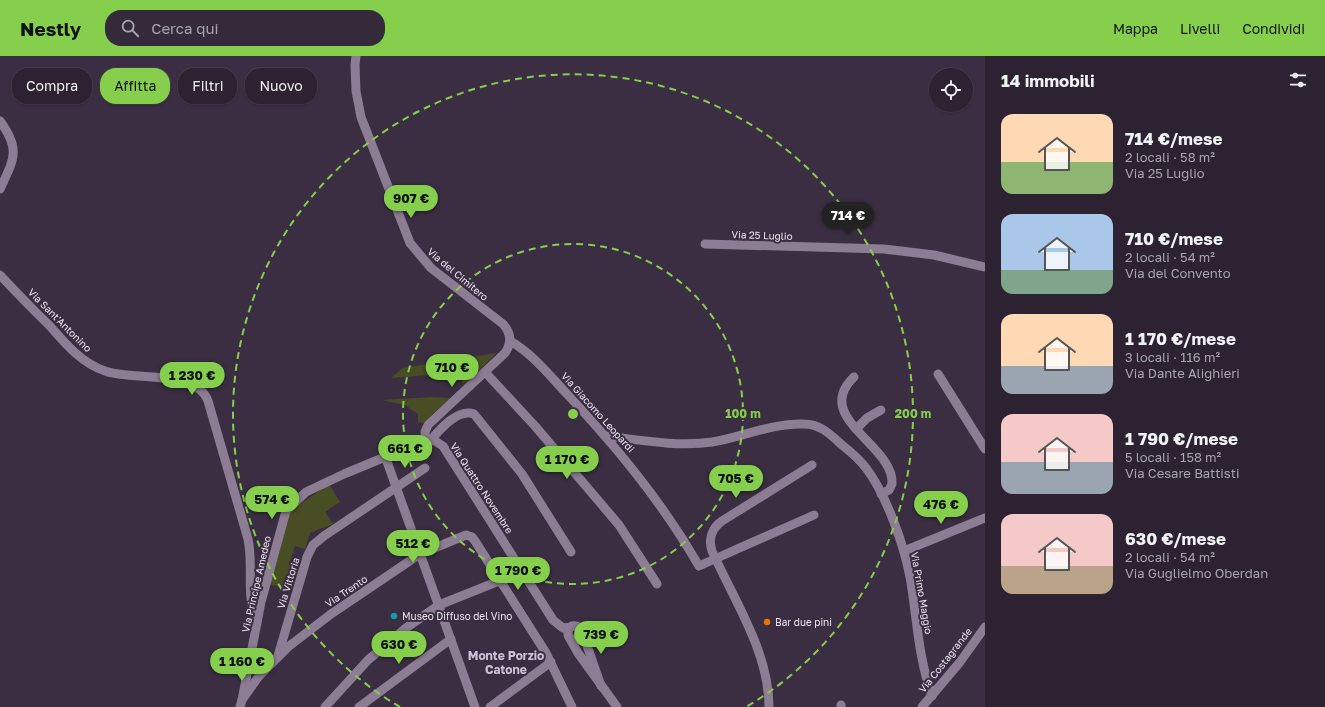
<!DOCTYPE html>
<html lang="it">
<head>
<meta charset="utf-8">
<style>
	:root { --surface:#2c2232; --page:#342a3a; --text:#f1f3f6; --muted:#a6a4ac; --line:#483f4d; --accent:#85cf4c }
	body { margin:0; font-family:"Golos Text",sans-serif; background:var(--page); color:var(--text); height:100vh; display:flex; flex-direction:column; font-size:15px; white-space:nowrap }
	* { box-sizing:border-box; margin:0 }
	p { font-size:13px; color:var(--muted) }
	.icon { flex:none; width:22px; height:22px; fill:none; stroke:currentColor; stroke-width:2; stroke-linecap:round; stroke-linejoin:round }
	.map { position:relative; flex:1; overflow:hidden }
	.side { display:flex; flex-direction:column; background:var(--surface); width:340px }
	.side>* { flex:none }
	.hud { position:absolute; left:12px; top:12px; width:380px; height:36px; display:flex; gap:8px }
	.fabs { position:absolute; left:929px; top:12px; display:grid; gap:8px }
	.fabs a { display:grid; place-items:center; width:44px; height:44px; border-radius:50%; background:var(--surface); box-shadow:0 1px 3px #0004,0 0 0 1px var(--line); font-size:20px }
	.price { position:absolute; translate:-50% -34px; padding:0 9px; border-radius:14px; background:var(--accent); color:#111; font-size:13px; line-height:26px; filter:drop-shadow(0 1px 2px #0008) }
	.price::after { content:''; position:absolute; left:50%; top:24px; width:12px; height:9px; margin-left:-6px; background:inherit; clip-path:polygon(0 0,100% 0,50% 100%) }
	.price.current { background:#222; color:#fff }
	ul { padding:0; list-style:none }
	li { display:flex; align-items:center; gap:12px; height:100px; padding:0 16px }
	li span { display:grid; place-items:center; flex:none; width:112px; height:80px; border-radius:12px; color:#555 }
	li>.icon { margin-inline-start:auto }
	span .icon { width:48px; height:48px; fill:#fffc; stroke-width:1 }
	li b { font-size:17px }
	h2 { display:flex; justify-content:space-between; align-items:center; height:48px; padding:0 16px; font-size:17px }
	.pill { padding:0 14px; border-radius:16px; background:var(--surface); box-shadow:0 1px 3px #0004,0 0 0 1px var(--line); font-size:14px; line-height:36px }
	.pill.current { background:var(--accent); color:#111 }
	header { display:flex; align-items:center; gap:24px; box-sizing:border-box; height:56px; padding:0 20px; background:var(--accent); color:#111 }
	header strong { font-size:19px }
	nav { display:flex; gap:22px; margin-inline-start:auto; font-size:14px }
	.search { width:280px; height:36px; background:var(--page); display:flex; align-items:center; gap:10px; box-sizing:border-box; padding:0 14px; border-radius:16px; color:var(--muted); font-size:15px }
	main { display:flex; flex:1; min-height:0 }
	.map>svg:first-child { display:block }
</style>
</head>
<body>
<header>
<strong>Nestly</strong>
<div class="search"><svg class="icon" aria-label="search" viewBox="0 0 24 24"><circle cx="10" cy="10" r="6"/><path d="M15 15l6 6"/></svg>Cerca qui</div>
<nav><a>Mappa</a><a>Livelli</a><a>Condividi</a></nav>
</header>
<main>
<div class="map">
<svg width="985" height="651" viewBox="0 0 985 651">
	<rect width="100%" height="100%" fill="#3b2e42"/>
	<g fill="#484d24">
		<path d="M496,297l-29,30h-5v-6l-33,-2 -38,3 12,-10z"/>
		<path d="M432,341l18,1 -27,25 -5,-1v-8l-13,-9 -23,-5z"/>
		<path d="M329,428l11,18 -15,10 8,12 -23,9 -5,16 -10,-3 -6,18 11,3 -8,23 -23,-6 19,-71z"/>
	</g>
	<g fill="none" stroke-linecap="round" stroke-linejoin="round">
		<g stroke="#8c7c94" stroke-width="9">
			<path d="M356,0l-1,9 1,26 5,26 49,126 21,25 72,56c8,9 9,19 2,29l-77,72 -3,7 1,8"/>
			<path d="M0,65c21,29 14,38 0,68"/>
			<path d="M705,188l179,5 50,6 51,12"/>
			<path d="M0,219c16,17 32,34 49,50 16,18 32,38 56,46 27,10 92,-2 103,30l40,138c6,28 -3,56 9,83"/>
			<path d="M510,285c23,13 40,35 58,54 50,54 94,107 131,171l115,-51"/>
			<path d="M485,316l50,54 84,99 38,59"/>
			<path d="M938,318l47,75"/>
			<path d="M854,321c-43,41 41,68 38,107l-3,6 -8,4"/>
			<path d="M856,373l11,-11 14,-8"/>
			<path d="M606,380c34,4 71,11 106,6 30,-5 60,-19 92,-18 16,0 26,10 38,21 9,7 17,14 24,23 20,26 38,77 44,109 7,40 8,80 22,119"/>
			<path d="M431,384c9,-11 27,-32 43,-26l48,60 49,78"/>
			<path d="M385,400l90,251"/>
			<path d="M904,495l81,-33"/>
			<path d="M582,575l-1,7 -5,3 -5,-2 -3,-4v-5l4,-4c5,-1 8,1 10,5l19,55"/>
			<path d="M569,581l9,16 39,54"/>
			<path d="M278,600l29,-99 6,-12 11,-9 101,-68"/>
			<path d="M242,644l19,-98 25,-91 20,-19 38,-18 82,-34 9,1 8,5 110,174 10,8 8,-1"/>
			<path d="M841,649v2"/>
			<path d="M240,651l2,-7 17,-24 29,-29 43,-33 89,-60 46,-19 6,2 3,4 71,112 26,54"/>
			<path d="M325,651l43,-47 38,-32 33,-23 60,-24"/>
			<path d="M359,651l92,-68"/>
			<path d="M490,651l61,-45"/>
			<path d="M769,651c0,-55 -35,-107 -57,-156 -4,-12 0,-23 10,-30l90,-56"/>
			<path d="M922,651l38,-45 25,-35"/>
		</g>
	</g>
	<g fill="none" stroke="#85cf4c" stroke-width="2" stroke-dasharray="7 5">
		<circle cx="573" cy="358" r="170"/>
		<path d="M400 651A340 340 0 1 1 746 651"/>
	</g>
	<circle fill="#0f9aa8" stroke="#3b2e42" stroke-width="1.5" cx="394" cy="560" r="4"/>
	<circle fill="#e8710a" stroke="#3b2e42" stroke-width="1.5" cx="767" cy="566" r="4"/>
	<g text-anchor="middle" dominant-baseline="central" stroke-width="4" stroke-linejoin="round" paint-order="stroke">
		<g font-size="10" fill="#ece4f1" stroke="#3b2e42">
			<text transform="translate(762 179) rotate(2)">Via 25 Luglio</text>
			<text transform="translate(458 218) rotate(40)">Via del Cimitero</text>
			<text transform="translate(60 264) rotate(45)">Via Sant'Antonino</text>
			<text transform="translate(598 356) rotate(48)">Via Giacomo Leopardi</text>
			<text transform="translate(482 432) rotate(57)">Via Quattro Novembre</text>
			<text transform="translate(288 527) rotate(-73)">Via Vittoria</text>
			<text transform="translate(256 528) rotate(-77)">Via Principe Amedeo</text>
			<text transform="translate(346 535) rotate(-34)">Via Trento</text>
			<text transform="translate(922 537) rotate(80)">Via Primo Maggio</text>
			<text transform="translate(945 604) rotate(-52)">Via Costagrande</text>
		</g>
		<g font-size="10" fill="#ece4f1" stroke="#3b2e42" text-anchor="start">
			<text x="402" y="560">Museo Diffuso del Vino</text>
			<text x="775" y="566">Bar due pini</text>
		</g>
		<g font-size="12" font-weight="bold" fill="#cfbfd9" stroke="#3b2e42">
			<text x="506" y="599">Monte Porzio<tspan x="506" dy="14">Catone</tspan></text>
		</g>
	</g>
	<circle cx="573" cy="358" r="6" fill="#85cf4c" stroke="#3b2e42" stroke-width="2"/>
	<g font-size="12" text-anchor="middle" font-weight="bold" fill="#85cf4c" stroke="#3b2e42" stroke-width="4" stroke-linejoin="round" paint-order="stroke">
		<text x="743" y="362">100 m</text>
		<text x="913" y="362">200 m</text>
	</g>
</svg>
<div class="fabs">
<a><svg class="icon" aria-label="locate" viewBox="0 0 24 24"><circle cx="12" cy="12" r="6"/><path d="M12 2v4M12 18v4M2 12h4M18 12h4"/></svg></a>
</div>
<b class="price" style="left:411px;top:163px">907 €</b>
<b class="price current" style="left:848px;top:180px">714 €</b>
<b class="price" style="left:452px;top:332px">710 €</b>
<b class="price" style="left:192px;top:340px">1 230 €</b>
<b class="price" style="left:405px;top:413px">661 €</b>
<b class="price" style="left:567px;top:424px">1 170 €</b>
<b class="price" style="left:736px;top:443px">705 €</b>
<b class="price" style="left:272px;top:464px">574 €</b>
<b class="price" style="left:941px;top:469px">476 €</b>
<b class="price" style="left:413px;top:508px">512 €</b>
<b class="price" style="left:518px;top:535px">1 790 €</b>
<b class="price" style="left:601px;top:599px">739 €</b>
<b class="price" style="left:399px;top:609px">630 €</b>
<b class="price" style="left:242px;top:626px">1 160 €</b>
<div class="hud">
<a class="pill">Compra</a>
<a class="pill current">Affitta</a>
<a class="pill">Filtri</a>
<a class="pill">Nuovo</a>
</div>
</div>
<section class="side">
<h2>14 immobili<svg class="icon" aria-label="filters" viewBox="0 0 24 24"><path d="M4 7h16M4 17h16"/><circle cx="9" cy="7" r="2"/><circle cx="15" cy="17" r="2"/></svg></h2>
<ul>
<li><span style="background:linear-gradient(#ffd9b3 60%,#8fb573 0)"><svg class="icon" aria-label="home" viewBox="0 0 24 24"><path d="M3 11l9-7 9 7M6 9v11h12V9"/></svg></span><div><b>714 €/mese</b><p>2 locali · 58 m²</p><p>Via 25 Luglio</p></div></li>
<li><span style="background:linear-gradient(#a9c7e8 70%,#7fa58c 0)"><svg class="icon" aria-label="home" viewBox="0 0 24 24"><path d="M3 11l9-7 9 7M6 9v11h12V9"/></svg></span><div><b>710 €/mese</b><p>2 locali · 54 m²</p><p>Via del Convento</p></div></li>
<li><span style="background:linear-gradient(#ffd9b3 65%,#9aa5b1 0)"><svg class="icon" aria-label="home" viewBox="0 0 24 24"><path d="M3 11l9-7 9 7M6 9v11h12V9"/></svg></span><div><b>1 170 €/mese</b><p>3 locali · 116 m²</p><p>Via Dante Alighieri</p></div></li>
<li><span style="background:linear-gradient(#f6c9c9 60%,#9aa5b1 0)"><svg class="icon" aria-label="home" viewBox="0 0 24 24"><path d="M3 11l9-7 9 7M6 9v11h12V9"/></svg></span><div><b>1 790 €/mese</b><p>5 locali · 158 m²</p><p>Via Cesare Battisti</p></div></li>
<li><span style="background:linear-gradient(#f6c9c9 65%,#b9a48a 0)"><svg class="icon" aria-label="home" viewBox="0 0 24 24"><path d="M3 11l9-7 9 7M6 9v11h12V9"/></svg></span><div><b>630 €/mese</b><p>2 locali · 54 m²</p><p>Via Guglielmo Oberdan</p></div></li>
</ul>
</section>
</main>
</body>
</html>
